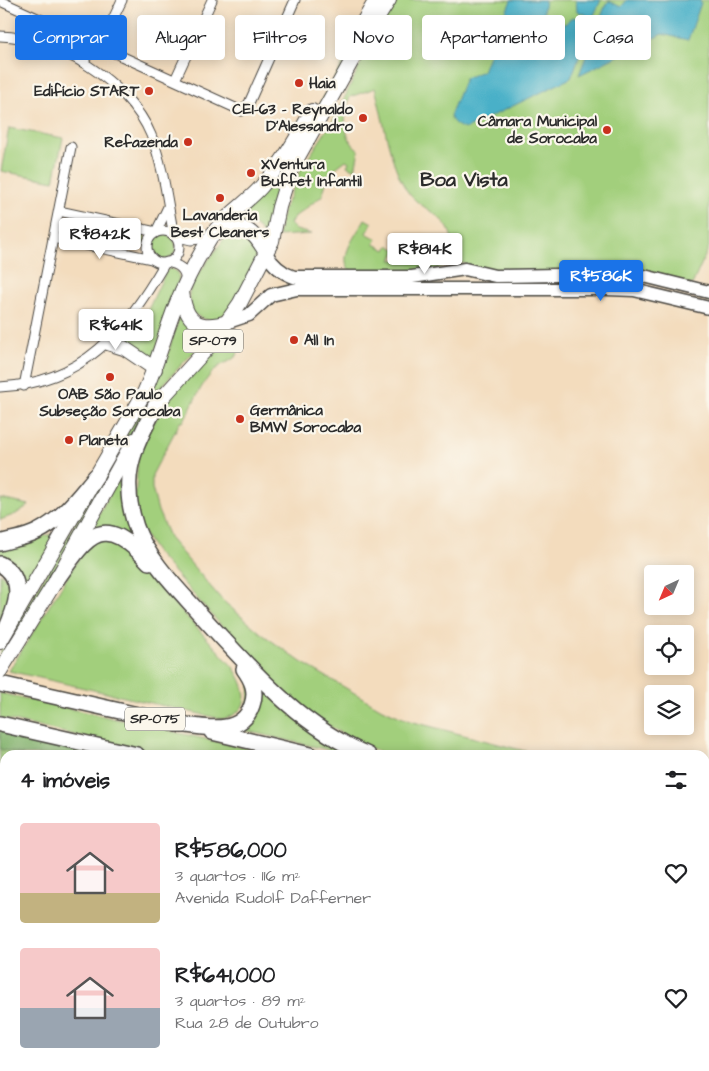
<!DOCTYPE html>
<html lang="pt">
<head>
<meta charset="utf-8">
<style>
	:root { --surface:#fff; --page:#f6f6f6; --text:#202124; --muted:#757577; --accent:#1a73e8 }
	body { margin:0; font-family:"Architects Daughter",sans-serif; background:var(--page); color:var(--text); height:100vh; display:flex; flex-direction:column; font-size:19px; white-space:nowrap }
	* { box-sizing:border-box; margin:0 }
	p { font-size:16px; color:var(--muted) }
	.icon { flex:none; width:28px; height:28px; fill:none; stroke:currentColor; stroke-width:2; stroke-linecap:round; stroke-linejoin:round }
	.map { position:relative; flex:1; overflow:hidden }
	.details { position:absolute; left:0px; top:750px; width:710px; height:321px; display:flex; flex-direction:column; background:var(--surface); border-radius:15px 15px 0 0; box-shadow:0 2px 12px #0003 }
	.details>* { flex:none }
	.top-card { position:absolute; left:15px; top:15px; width:680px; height:45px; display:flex; gap:10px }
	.needle { width:32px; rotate:224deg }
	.buttons { position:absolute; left:644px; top:565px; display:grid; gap:10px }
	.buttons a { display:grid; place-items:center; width:50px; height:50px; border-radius:5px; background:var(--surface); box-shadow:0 2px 12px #0003; font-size:25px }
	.price { position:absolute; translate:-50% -42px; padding:0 11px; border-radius:5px; background:#fff; color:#222; font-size:16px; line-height:32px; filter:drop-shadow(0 1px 2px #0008) }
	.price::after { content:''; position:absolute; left:50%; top:30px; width:15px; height:11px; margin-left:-8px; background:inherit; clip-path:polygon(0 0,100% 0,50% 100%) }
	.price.current { background:var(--accent); color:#fff }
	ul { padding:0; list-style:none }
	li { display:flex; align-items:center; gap:15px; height:125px; padding:0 20px }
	li span { display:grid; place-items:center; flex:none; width:140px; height:100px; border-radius:5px; color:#555 }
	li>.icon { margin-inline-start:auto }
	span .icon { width:60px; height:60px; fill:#fffc; stroke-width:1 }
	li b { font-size:21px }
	h2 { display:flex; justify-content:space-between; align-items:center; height:60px; padding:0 20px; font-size:21px }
	.chip { padding:0 18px; border-radius:5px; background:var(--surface); box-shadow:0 2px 12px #0003; font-size:18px; line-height:45px }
	.chip.current { background:var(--accent); color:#fff }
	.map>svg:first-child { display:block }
</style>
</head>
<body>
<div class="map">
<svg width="709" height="1071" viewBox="0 0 709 1071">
	<rect width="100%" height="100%" fill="#fbf7ec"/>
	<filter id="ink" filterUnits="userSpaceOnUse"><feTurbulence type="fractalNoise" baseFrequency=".02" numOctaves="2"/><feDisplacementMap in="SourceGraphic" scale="10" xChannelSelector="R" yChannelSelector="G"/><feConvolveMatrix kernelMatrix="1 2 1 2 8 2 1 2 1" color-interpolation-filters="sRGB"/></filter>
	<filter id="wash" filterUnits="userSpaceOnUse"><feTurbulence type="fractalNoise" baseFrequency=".0096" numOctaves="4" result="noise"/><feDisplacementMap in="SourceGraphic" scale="20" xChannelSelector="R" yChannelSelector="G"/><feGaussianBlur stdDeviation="1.12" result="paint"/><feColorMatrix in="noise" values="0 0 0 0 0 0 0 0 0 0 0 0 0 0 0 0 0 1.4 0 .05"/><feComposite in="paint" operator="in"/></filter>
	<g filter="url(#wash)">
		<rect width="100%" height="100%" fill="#f3dcbd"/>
		<g fill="#a2cf7c" stroke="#667d54">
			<path d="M379,0l-80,148 -32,93c-7,-14 -16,-21 -32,-20l1,-4 81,-108z"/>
			<path d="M398,0h311v247l-17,38 -212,-15 -20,-8 -7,-22 -2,20 -9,7 -9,3 -77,4c-24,-11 1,-40 9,-55l7,4 -6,10 11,6 -3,5 12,6 3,-5 7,5 -5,10 49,-3c8,-5 14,-13 11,-22 -6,-20 -29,-26 -41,-40 -20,-26 -26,-75 -35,-107l-25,9c-7,17 -8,41 9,53l-4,20 -8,-4 2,-4 -3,-2 -17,13 -7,23 -29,22 -3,6 6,6 15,4 -33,2 5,-24 18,-43 35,-53 37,-79z"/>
			<path d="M9,128l54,10 -9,43 -53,-10z"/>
			<path d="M71,217l72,16 2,4 -1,8 -7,4 -70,-13 -4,-4 -1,-6 5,-8z"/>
			<path d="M237,233c8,2 16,4 19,12 5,14 -25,70 -39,74 -9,3 -18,-1 -25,-7l-3,-19 5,-13 32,-44z"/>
			<circle cx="163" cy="247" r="13"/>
			<path d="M170,268l8,4 1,7 -25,78 -24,-14 -2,-4 4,-9 16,-20 18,-39z"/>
			<path d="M183,313l30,19 -46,48 -12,16 -148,258 -7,-1 154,-267 11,-23 15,-49z"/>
			<path d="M226,343l10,6 2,5c-6,8 -15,8 -22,15 -15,13 -23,36 -33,53h-3l-28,53v13l6,23 12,28 52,61 40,34 39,28 81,47 28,12 130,34h-153l-35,-15 -39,-24 -22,-17 -34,-33 -101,-114 -16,-24 -5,-24 3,-49 13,-28 27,-43 43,-39z"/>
			<path d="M126,464l11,81 -51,-7z"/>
			<path d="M0,499l29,6 -13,9 -16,6z"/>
			<path d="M60,532l-37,67 -23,-40v-12z"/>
			<path d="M109,539l14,8 110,120c15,22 20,45 -11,52l-213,-48 75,-121 8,-9z"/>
			<path d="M0,573c18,14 10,32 0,48z"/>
			<path d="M252,674l109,81h-11l-116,-27 11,-4z"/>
			<path d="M0,693l277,62h-114l-163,-37z"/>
			<path d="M0,749l24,6h-19v62l-5,-3z"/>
			<path d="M705,947l4,2v122h-350l-1,-5h347z"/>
			<path d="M59,1066h137l-2,5h-136z"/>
		</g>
		<path fill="#81b26c" stroke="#566e4c" d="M0,730l100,25h-76l-24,-6z"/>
		<g fill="#49b0c8" stroke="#3a6e7a">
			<path d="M511,0h34l-2,12 7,10 15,2 8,-7 18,7 -1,5 -19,49 -106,51c-6,-2 -13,-6 -15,-13l15,-38 18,-7z"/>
			<path d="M576,0h25l-7,15 -3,2 -14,-6z"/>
			<path d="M627,0h73l1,3 -13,37 -26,-6 -83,41 27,-71 3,-3 12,6z"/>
		</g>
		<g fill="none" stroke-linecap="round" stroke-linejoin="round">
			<path stroke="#49b0c8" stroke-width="2" d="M644,1066l2,5"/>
		</g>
	</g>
	<g filter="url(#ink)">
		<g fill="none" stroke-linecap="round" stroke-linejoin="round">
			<defs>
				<g id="street">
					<path d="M0,1l242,110 7,-8 46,-103"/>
					<path d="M0,36c57,1 129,46 151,99 13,33 16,66 23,101l17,4 19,-2"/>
					<path d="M82,62l22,-24 18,-38"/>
					<path d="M175,80l37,-80"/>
					<path d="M59,211l97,21 12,-25"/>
					<circle cx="163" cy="247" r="16"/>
					<path d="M53,238l99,21"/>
					<path d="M167,262c12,3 18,6 19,19"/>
					<path d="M24,386l47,-239"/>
					<path d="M0,387c84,-4 125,-56 165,-124"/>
					<path d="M705,783l4,1"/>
					<path d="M206,1066l6,5"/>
				</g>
				<g id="secondary">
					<path d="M266,253c6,11 16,20 28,24h118l53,-8 30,7 118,-2 31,2 65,16"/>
					<path d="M228,322l21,-7 22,-20 26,-6h311l26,1 75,18"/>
					<path d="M0,836l5,3"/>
					<path d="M705,940l4,3"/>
					<path d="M0,970l5,3"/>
					<path d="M36,1071l1,-5"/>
					<path d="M49,1071l1,-5"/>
				</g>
				<g id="primary">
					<path d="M350,45l26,-45"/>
					<path d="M216,234c26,-15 37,-4 50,19"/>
					<path d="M182,291c3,31 16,40 46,31"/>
					<path d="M108,343l16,5 31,21"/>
					<path d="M154,407l58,-64 28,-40 32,-62 7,-34 11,-36 70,-125 29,-46"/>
					<path d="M0,642l143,-247c14,-29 21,-60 33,-90 9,-23 21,-46 34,-67 13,-21 36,-34 51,-51 21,-23 36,-49 51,-76"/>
					<path d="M0,671l57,-92 77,-139"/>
				</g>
				<g id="highway">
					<path d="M160,398c-14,28 -34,59 -31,92 0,12 3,25 7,37 12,33 42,62 65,88 50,54 98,111 167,140"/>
					<path d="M0,543c12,-4 26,-5 37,-11 25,-12 41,-35 59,-56"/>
					<path d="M0,564c28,15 15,46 5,68"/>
					<path d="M57,579c33,-47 46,-66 92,-17"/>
					<path d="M0,684l182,41"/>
					<path d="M172,723c27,3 69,16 80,-18 5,-14 0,-25 -8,-36"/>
					<path d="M0,724l137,31"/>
					<path d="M212,732l98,23"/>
					<path d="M0,823l5,3"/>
					<path d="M705,844l4,1"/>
					<path d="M0,866l5,-1"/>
					<path d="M705,882l4,1"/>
				</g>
			</defs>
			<use href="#street" stroke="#494641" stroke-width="11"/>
			<use href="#secondary" stroke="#494641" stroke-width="15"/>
			<use href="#primary" stroke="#494641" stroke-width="16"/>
			<use href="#highway" stroke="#494641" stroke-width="18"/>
			<use href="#street" stroke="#fff" stroke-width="9"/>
			<use href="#secondary" stroke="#fff" stroke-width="12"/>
			<use href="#primary" stroke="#fff" stroke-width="14"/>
			<use href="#highway" stroke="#fff" stroke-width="15"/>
		</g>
	</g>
	<g fill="#c8321e" stroke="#fbf7ec" stroke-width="2">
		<circle cx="299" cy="83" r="5"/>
		<circle cx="149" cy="91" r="5"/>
		<circle cx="363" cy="118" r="5"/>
		<circle cx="607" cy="130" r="5"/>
		<circle cx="188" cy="142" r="5"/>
		<circle cx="251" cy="173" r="5"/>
		<circle cx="220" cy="198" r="5"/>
		<circle cx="294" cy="340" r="5"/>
		<circle cx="110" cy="377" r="5"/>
		<circle cx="240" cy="419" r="5"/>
		<circle cx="69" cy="440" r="5"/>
	</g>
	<g text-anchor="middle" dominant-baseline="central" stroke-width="4.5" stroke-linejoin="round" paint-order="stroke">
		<g fill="#fbf7ec" stroke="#696865" stroke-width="1">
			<rect x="183" y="329.5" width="60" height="23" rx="4"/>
			<rect x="125" y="707.5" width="60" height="23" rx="4"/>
		</g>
		<g font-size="14" font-weight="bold" fill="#2b2b2b">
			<text x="213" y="341">SP-079</text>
			<text x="155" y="719">SP-075</text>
		</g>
		<g font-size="15" font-weight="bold" fill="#2b2b2b" stroke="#fbf7ec" text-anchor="start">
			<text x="309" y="83">Haia</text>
			<text x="139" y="91" text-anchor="end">Edifício START</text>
			<text x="353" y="109" text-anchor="end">CEI-63 - Reynaldo<tspan x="353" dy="17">D'Alessandro</tspan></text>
			<text x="597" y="121" text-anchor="end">Câmara Municipal<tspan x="597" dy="17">de Sorocaba</tspan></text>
			<text x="178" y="142" text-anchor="end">Refazenda</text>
			<text x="261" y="164">XVentura<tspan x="261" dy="17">Buffet Infantil</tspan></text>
			<text x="220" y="215" text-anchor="middle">Lavanderia<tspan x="220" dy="17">Best Cleaners</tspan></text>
			<text x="304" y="340">All In</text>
			<text x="110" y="394" text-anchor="middle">OAB São Paulo<tspan x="110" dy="17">Subseção Sorocaba</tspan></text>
			<text x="250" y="410">Germânica<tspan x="250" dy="17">BMW Sorocaba</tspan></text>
			<text x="79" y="440">Planeta</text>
		</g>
		<g font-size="20" font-weight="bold" fill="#2b2b2b" stroke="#fbf7ec">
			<text x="464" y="180">Boa Vista</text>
		</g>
	</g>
</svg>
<div class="buttons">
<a><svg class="needle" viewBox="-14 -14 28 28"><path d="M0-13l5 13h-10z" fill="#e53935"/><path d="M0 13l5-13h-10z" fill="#757577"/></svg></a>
<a><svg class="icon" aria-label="locate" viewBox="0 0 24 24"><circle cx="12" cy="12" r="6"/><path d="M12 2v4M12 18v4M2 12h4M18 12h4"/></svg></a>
<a><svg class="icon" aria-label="layers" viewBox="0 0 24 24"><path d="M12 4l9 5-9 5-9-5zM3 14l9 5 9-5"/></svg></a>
</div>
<b class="price" style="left:100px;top:260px">R$842K</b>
<b class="price" style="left:425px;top:275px">R$814K</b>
<b class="price current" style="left:601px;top:302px">R$586K</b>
<b class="price" style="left:116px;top:351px">R$641K</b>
<div class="top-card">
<a class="chip current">Comprar</a>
<a class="chip">Alugar</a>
<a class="chip">Filtros</a>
<a class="chip">Novo</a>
<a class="chip">Apartamento</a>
<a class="chip">Casa</a>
</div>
<section class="details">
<h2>4 imóveis<svg class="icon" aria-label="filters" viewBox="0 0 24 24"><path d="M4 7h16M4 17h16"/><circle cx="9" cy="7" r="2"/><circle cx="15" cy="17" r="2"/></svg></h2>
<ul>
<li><span style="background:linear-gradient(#f6c9c9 70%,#c2b280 0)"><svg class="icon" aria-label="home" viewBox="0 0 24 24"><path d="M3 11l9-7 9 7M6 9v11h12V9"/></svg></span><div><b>R$586,000</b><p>3 quartos · 116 m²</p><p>Avenida Rudolf Dafferner</p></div><svg class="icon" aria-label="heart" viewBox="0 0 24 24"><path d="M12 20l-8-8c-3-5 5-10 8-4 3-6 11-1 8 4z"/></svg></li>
<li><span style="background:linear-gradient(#f6c9c9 60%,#9aa5b1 0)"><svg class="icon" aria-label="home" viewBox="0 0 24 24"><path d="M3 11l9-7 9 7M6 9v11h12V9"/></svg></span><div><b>R$641,000</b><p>3 quartos · 89 m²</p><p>Rua 28 de Outubro</p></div><svg class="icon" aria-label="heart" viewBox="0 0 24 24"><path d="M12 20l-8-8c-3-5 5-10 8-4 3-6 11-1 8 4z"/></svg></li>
</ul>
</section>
</div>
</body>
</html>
